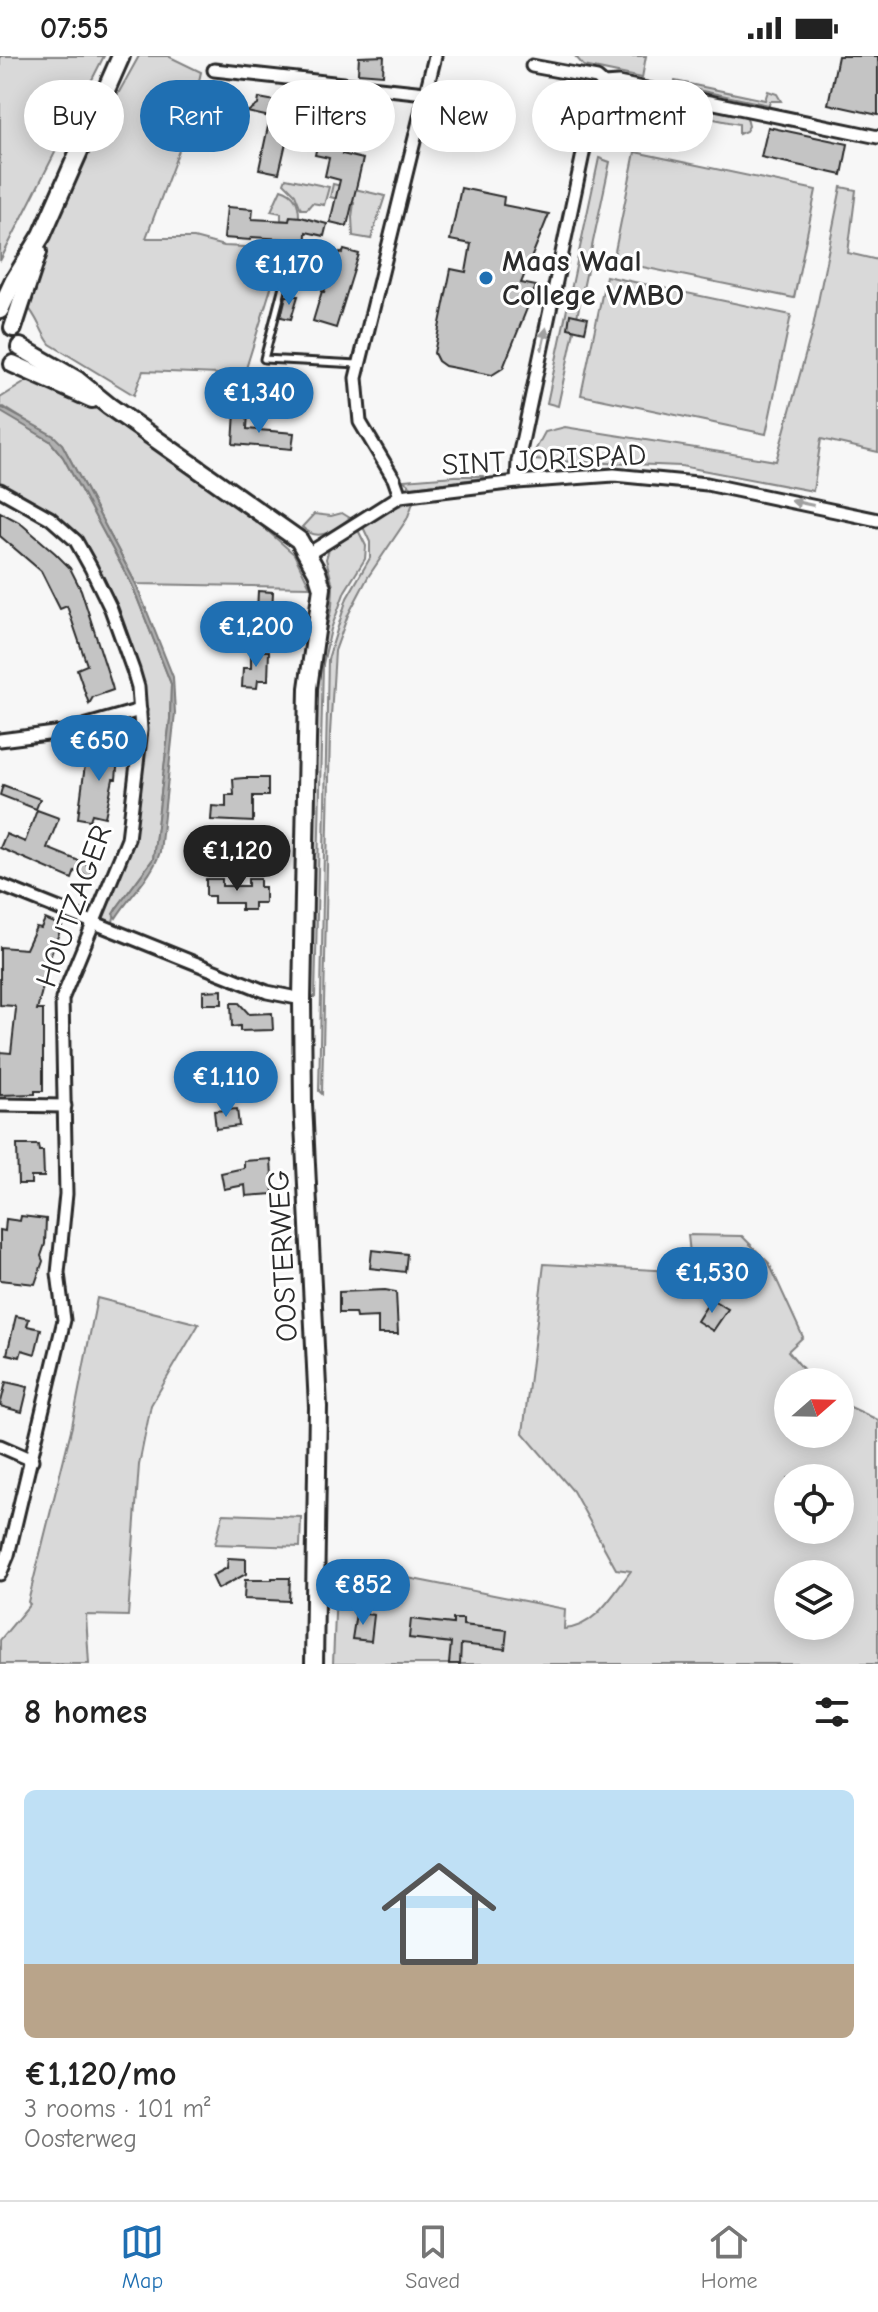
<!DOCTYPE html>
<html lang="en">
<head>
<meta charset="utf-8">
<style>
	:root { --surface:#fff; --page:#f6f6f6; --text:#222; --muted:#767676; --line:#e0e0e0; --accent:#1f6fb2 }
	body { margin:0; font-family:"Comic Neue",sans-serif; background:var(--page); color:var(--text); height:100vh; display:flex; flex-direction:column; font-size:30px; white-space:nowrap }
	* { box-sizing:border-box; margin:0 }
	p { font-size:26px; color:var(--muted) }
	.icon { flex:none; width:44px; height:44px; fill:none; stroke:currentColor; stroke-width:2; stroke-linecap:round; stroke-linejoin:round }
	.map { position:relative; height:1608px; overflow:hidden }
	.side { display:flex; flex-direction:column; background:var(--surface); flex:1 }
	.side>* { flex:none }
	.top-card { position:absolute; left:24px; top:24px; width:830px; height:72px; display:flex; gap:16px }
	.needle { width:52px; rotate:70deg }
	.fabs { position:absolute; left:774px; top:1312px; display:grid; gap:16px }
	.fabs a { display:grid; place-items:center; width:80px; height:80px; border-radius:50%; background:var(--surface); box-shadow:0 4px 20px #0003; font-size:40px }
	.price { position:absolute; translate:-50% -68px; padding:0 18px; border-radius:28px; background:var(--accent); color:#fff; font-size:26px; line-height:52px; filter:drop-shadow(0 2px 4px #0008) }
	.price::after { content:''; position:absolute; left:50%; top:48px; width:24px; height:18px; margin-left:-12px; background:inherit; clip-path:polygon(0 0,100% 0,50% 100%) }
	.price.active { background:#222; color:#fff }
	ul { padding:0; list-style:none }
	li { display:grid; align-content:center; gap:16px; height:424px; padding:0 24px }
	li+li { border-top:2px solid var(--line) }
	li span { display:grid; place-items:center; height:248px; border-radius:12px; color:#555 }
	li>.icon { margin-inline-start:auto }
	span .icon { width:144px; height:144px; fill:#fffc; stroke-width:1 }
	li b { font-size:34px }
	h2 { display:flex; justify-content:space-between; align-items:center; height:96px; padding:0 24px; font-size:34px }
	.pill { padding:0 28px; border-radius:36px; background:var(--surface); box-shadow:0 4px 20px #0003; font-size:28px; line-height:72px }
	.pill.active { background:var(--accent); color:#fff }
	.status { display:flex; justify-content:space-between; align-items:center; height:56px; padding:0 40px; background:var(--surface); direction:ltr }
	.status svg { height:22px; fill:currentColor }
	.tabs { display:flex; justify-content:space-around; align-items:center; height:112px; border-top:2px solid var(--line); background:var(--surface); font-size:22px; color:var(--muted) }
	.tabs a { display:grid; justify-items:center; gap:4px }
	.tabs .active { color:var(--accent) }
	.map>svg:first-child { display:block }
</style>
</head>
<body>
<div class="status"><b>07:55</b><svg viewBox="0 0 49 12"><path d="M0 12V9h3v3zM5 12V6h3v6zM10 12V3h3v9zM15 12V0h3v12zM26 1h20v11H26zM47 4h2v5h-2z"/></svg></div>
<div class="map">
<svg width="878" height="1608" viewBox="0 0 878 1608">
	<rect width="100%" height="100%" fill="#f7f7f7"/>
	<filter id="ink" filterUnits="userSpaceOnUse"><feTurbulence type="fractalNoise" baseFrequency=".0125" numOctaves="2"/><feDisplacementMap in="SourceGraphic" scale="16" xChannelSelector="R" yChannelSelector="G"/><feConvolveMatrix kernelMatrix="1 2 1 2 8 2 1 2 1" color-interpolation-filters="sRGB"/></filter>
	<g filter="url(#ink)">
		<g fill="#d9d9d9" stroke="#828282" stroke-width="2" fill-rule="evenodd">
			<path d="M0,0h104l-104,205z"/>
			<path d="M139,0h29l33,16 -11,49 -44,117h48l30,8 59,3 -39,126 -101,-4 -9,24 -84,-51c-10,-13 -12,-27 -24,-39 11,-24 13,-47 23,-71 24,-62 58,-120 90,-178z"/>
			<path d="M575,0h71l-4,22 -58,-12z"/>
			<path d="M675,25l90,19 3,-9 9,3 4,7h-11l-1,4 -95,-20z"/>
			<path d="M613,32l16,3 -9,41 -11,-3 3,-16 -4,-1 -4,17 -5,-1 4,-19 -3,-5c2,-9 4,-14 13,-16z"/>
			<path d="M661,43l81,16 5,3 2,8 -3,5 -7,3v-10l-75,-15 -3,8h-2l-5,-7 2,-7z"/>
			<path d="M635,96l181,38 -22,108 -181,-37z"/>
			<path d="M599,102l11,4 -52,244 -11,-3z"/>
			<path d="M286,122l43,9 -5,18 -12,-2 -5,6h-6l-6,-15 -11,-11z"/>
			<path d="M333,128l52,12 -14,43 -18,-3 -1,-19 2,-14 -24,-6z"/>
			<path d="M841,131l15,3 -8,63 30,7v192l-57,-13 -8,52 -132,-25 -151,-6 15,-28 20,-5 211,34 37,-134z"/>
			<path d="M281,133c14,4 18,14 18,28l-10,4 -8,-1v-7l-10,-2z"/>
			<path d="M606,220l185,39 -25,119 -185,-39z"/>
			<path d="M32,322l71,33 151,108 40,35 16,33 -174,-3 -74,-140 -58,-37 -4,1v-10z"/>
			<path d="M0,354l50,31 13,16 69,128 39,99 -1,35 -17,140 -37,50 -4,17 -8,-5 -2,-6 34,-89 10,-107 -5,-41 -29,-83 -29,-53 -25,-25 -58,-34z"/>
			<path d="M455,420h28l1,2 -72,9 -9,-7z"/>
			<path d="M414,444l-7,19 -39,58 -20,38 -13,36 -5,82 -8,361 -3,-3 9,-432 19,-61 23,-40v-16l-7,-15 28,-18z"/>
			<path d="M342,457l8,5c-16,11 -31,26 -48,9l12,-13 17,2z"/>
			<path d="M358,474l8,16 -1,13 -20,32 -14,38 -8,35 -8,333h-6l7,-326 16,-65 1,-20 -7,-27 3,-10z"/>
			<path d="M688,1179l54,1 27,27 34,74 -15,14 26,31h-26v52h52v-32l38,18v244h-545l4,-100 228,45 -1,20c32,-2 49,-35 67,-58l-15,-2 -43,-78 -50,-58 21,-169 148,8zM788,1422h52v52h-52zM788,1518h52v52h-52z"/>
			<path d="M97,1242l102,26 -48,81 -12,60 -11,151 -42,-1 3,49h-89v-24l30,-36 -2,-2 44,-176z"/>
			<path d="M223,1458l78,3 -1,30 -85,-3z"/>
		</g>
		<path fill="#b0b0b0" stroke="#7b7b7b" stroke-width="2" d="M1,351l53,29 8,8 74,140 37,93 2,36 -15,139c-8,25 -30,43 -44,66l-3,-4 3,-5 37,-50 17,-140 1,-35 -39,-99 -69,-128 -13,-16 -49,-29z"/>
		<g fill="#c4c4c4" stroke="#2b2b2b" stroke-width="2">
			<path d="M384,0l-1,19 -25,-2 1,-16z"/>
			<path d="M838,0h40v59l-50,-11z"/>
			<path d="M203,31l26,6 -1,14 17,4 -3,16 -44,-13z"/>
			<path d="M354,38l10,1 -7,26 -4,-1 -5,11 -6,23 21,5 -16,67 -17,-4 10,-42 -15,-4 4,-18 -14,-3 3,-14 8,2 3,-11 4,2 2,-7h3l4,-17 7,1z"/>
			<path d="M259,42l27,5 -1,10 2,4 -4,25 3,1 -7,30 -20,-4 11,-52 -23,-5 11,-7z"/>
			<path d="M768,71l80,17 -6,31 -81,-18z"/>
			<path d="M461,132l43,9 -1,8 46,9 -28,69 15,3 -33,82 -11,7 -47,-9 -7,-5 -4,-8 17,-84 15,3 5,-28 -21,-4z"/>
			<path d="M227,151l26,2 -1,10 37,2 1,-5 11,1 26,7 -3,12 -18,-4 -1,28 -15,-2 -6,1 1,-20 -34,-2 -1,3 -26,-2z"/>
			<path d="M344,194l15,4 -23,74 -23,-7 9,-30 2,1 8,-23 -10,-2 16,-9 2,-6 3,1z"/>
			<path d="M286,240h12l-7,23 -10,-2z"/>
			<path d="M570,258l18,4 -3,14 -17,-4z"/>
			<path d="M235,356l13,1 -1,16 47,4 -2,16 -59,-5z"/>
			<path d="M0,456l19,10 36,31 15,15 11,22 31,96 1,4 -20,7 -4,7 -12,-35 10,-4 -20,-59 -7,3 -19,-38 -41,-35z"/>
			<path d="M258,535l15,1 -1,20 -15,-1z"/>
			<path d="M251,595h18l-1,29h-10l-1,8 -15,-1 1,-19h8z"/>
			<path d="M97,689l22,2 -3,32h-3l-8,38 -13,-3 -2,6 -12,-2 7,-53 10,1z"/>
			<path d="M244,722h24v18h-15v26l-42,-2 1,-14 14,1v-12h8l-1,-16z"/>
			<path d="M3,729l37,14 -4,10 -36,-14z"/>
			<path d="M37,754l22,8 -12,30 47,19 -4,10 -15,-6 -3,8 -72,-31 6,-14 19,8z"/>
			<path d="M206,823h16v7h26v-7h12v8h5v16h-11v7h-13v-7h-27v-7h-8z"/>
			<path d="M45,863l17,7 -10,25 -15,59h6v81h-8v3l-35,1v-43l11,1 5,-44 -2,-3 -14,-1v-58l26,2 10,-22 5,1z"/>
			<path d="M222,934v14h-19v-13z"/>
			<path d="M231,947h8l10,11 23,-1 1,17 -33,1v-5l-8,1z"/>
			<path d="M261,1000l1,20 -23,1 -1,-19z"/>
			<path d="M237,1053l2,17 -23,3 -2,-18z"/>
			<path d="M17,1089h21l1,6h4l1,26h-13v7h-13z"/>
			<path d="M271,1103l2,35 -27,2 -1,-11 -21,4 -3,-16 23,-5v-7z"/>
			<path d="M21,1160l25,3 -1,25 -4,12 2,5 -8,23 -35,-4v-50l5,1 1,-12 14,2z"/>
			<path d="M372,1194l35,4 -2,18 -35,-4z"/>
			<path d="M385,1234l11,2 2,42h-20v-17l-22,1 -1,-5h-16v-21z"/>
			<path d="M711,1243l17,10 -15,22 -16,-10z"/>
			<path d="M16,1260l13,3 -2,7 14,3 -6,25 -13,-4 -2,7 -13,-3z"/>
			<path d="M6,1326l22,5 -6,25 -22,-6z"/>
			<path d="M228,1502l18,1v15l-28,15 -6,-13 15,-8z"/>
			<path d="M272,1522h18l-1,23 -45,-2 1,-19h27z"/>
			<path d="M356,1557l18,2 -3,26 -19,-2z"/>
			<path d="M411,1563l42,5v-5h10v6l44,5 -2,19 -44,-5 -1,20h-11l2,-21 -42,-5z"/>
		</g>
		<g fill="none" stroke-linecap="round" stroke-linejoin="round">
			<defs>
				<path id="lane" d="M289,207l-25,96 94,5"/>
				<g id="street">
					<path d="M532,10l65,12 7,6"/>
					<path d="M214,14l211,23"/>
					<path d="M517,426l1,-21 77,-364 9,-13 14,-1 260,54"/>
					<path d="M0,434l50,28 26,23 15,27 20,41 22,61 5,17 3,43 -13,109 -66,160 4,195 -8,79 6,47 -56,235 -8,19"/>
					<path d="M400,440l-6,-17 -34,-57 -4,-44 79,-322"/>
					<path d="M308,498l92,-58 117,-14 97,-7 93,9 171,36"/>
					<path d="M0,684l63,-8 77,-22"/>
					<path d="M0,829l267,107 35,7"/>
					<path d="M0,1049l65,1"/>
					<path d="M0,1390l32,14"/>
				</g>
				<g id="secondary">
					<path d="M0,254l13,-28 29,-47 79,-179"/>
					<path d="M13,272l25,-76"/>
					<path d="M20,291l57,33 32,26 190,134 18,32 5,16 -14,100 -6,311 1,105 15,303 -4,257"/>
					<path d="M13,308l79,35"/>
				</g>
			</defs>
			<use href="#lane" stroke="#2b2b2b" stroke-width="11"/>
			<use href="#street" stroke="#2b2b2b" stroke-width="17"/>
			<use href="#secondary" stroke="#2b2b2b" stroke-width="22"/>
			<use href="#lane" stroke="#fff" stroke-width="5"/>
			<use href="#street" stroke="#fff" stroke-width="11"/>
			<use href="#secondary" stroke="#fff" stroke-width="16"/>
		</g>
		<defs><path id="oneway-solid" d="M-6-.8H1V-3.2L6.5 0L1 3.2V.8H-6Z" transform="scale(2)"/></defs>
		<g fill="#a0a0a0">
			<use href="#oneway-solid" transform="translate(544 283) rotate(-78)"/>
			<use href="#oneway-solid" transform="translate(802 447) rotate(-168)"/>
		</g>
	</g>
	<circle fill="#1f6fb2" stroke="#fff" stroke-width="3" cx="486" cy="222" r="8"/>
	<g text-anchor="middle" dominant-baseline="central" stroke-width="6" stroke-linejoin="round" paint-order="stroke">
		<g font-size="30" font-weight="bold" fill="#2b2b2b" stroke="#fff" text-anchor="start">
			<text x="502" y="205">Maas Waal<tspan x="502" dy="34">College VMBO</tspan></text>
		</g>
		<g font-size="30" fill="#2b2b2b" stroke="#fff">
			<text transform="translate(544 404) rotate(-3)">SINT JORISPAD</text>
			<text transform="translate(74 850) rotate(-70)">HOUTZAGER</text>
			<text transform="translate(283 1200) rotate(-93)">OOSTERWEG</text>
		</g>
	</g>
</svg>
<div class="fabs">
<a><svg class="needle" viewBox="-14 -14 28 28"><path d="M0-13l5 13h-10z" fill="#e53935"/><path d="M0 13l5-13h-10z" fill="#767676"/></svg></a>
<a><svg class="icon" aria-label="locate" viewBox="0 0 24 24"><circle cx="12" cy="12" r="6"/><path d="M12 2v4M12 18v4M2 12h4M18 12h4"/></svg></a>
<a><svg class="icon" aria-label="layers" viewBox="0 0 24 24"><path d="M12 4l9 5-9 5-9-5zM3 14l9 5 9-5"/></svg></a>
</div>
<b class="price" style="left:289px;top:251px">€1,170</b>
<b class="price" style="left:259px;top:379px">€1,340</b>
<b class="price" style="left:256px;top:613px">€1,200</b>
<b class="price" style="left:99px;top:727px">€650</b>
<b class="price active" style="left:237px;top:837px">€1,120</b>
<b class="price" style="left:226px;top:1063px">€1,110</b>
<b class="price" style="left:712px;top:1259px">€1,530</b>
<b class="price" style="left:363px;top:1571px">€852</b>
<div class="top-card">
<a class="pill">Buy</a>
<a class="pill active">Rent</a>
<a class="pill">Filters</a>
<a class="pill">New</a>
<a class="pill">Apartment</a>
</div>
</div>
<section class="side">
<h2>8 homes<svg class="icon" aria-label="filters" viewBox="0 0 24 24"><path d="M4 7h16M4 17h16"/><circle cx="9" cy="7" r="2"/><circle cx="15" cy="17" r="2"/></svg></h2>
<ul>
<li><span style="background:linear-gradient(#bfe0f5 70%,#b9a48a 0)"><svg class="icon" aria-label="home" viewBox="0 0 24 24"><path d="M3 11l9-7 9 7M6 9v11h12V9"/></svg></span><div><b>€1,120/mo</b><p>3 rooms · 101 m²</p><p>Oosterweg</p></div></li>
</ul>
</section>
<nav class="tabs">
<a class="active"><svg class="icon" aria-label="map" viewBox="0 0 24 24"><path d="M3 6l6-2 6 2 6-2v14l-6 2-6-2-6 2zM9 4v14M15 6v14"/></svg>Map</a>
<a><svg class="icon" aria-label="saved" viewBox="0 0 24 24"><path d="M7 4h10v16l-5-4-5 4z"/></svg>Saved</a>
<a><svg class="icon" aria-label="home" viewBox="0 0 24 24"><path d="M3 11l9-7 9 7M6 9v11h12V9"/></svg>Home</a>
</nav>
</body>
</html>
